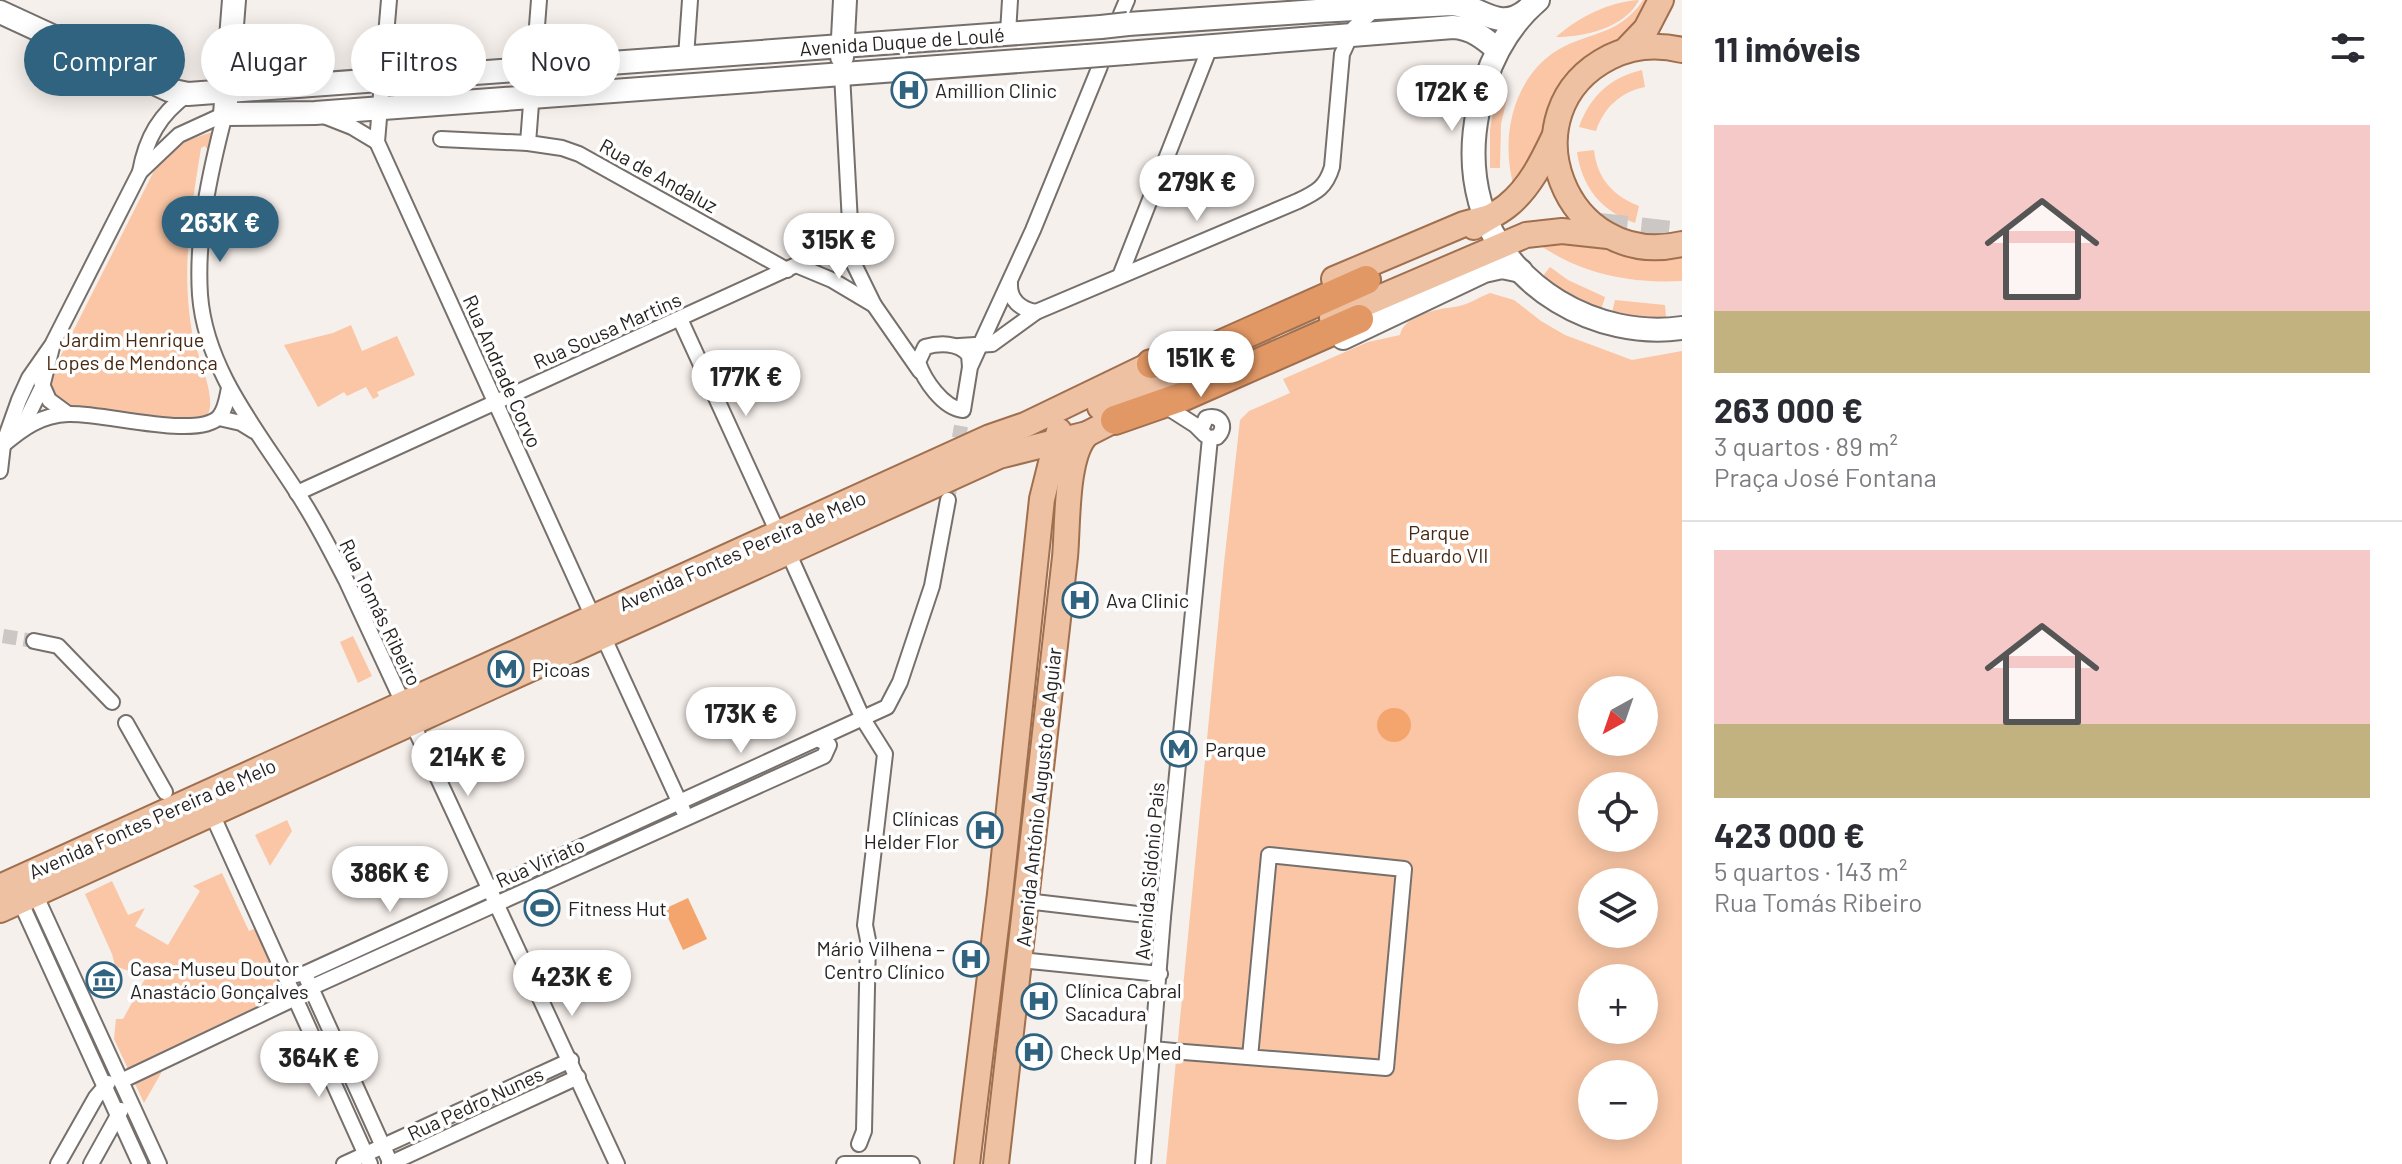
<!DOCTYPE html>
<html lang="pt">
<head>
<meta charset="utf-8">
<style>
	:root { --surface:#fff; --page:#f2f2f3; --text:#2b2b33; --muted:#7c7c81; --line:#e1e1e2; --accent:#2f637f }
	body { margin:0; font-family:Barlow,sans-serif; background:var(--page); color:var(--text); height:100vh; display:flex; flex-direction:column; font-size:30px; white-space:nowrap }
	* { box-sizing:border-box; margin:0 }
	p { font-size:26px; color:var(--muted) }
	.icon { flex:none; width:44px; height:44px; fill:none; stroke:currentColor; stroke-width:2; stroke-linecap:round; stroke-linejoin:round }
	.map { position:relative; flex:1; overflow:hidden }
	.details { display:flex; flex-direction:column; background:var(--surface); width:720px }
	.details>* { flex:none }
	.banner { position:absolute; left:24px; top:24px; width:760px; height:72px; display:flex; gap:16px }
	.needle { width:52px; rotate:220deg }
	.fabs { position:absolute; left:1578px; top:676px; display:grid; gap:16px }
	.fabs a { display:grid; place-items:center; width:80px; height:80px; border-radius:50%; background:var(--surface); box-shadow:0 4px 20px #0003; font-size:40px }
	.price { position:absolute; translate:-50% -68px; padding:0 18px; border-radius:28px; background:#fff; color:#222; font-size:26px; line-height:52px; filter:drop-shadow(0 2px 4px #0008) }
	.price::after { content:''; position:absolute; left:50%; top:48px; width:24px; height:18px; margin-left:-12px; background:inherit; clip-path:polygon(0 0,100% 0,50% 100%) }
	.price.on { background:var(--accent); color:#fff }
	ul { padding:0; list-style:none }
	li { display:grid; align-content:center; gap:16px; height:424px; padding:0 32px }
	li+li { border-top:2px solid var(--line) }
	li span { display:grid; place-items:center; height:248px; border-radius:0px; color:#555 }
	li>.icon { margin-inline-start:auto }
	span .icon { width:144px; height:144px; fill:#fffc; stroke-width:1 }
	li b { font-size:34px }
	h2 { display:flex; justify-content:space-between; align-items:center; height:96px; padding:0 32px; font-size:34px }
	.tag { padding:0 28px; border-radius:36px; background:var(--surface); box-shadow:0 4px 20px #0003; font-size:28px; line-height:72px }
	.tag.on { background:var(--accent); color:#fff }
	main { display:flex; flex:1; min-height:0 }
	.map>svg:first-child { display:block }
</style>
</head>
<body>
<main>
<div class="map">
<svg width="1682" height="1164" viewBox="0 0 1682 1164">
	<rect width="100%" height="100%" fill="#f6f0ec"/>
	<g fill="#fac6a5" fill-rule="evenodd">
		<path d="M1639,0c-14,28 -55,37 -83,37 23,-20 52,-35 83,-37z"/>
		<path d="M1643,0h10c-13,37 -58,44 -82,72 -25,28 -20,48 -34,78 -6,13 -16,25 -23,37 -15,-51 0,-116 51,-141 32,-15 57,-14 78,-46z"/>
		<path d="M1642,70l3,17c-24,5 -41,20 -49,44l-17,-4c11,-31 32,-50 63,-57z"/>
		<path d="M1497,91l11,3 -7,30 -1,44h-10v-39z"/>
		<path d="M212,132l-3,20 -4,-6 -4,2c-10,62 -20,122 -9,184 4,22 25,64 16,82l-19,8 -126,-18 -13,-13 1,-16 105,-208 18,-19 11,-7z"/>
		<path d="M1594,150c3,28 19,46 45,56l-4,17c-34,-12 -53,-36 -58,-71z"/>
		<path d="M1547,240l53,6 39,13 43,-1v23c-53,3 -105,-8 -148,-40z"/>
		<path d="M1550,267l18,13 37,17 -4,13 -23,-10 -36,-23z"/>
		<path d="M1490,293l24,7 27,21 24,14 67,25 50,-9v813h-516l58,-601 16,-143 9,-9 41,-18 -7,-14 85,-37 32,-7c4,-20 37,-26 54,-28 12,-1 25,-10 36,-14zM1592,690h52v52h-52zM1592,786h52v52h-52zM1592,882h52v52h-52zM1592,978h52v52h-52zM1592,1074h52v52h-52z"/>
		<path d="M1615,300l50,5 1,12h-35l-19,-4z"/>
		<path d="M351,325l11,26 35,-15 18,39 -38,17 2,4 -6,3 -7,-12 -19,9 -3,-4 -26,15 -34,-62 49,-12z"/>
		<path d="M353,636l19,40 -14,7 -18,-41z"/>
		<path d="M287,820l5,11 -22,35 -15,-31z"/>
		<path d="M222,873l27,58 7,-3 40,79 -132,61 -20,35 -30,-64 2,-20h7l23,-42 -31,-11 -3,-12 -27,-60 27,-13 16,34 17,-7 -10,18 33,19 32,-54 -7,-5z"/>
	</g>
	<g fill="#f4a56e">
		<circle cx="1394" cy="725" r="17"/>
		<path d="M688,898l19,41 -24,11 -19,-41z"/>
	</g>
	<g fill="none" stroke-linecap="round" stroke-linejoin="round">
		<g stroke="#ccc7c4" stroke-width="14" stroke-dasharray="14 7" stroke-linecap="butt">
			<path d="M948,500l13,-74"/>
			<path d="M3,636l31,5"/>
		</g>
		<g stroke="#ccc7c4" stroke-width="28" stroke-dasharray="28 14" stroke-linecap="butt">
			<path d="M1599,227l83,9"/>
			<path d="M1212,364l141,-63"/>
			<path d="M1053,526l9,-71"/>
		</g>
		<defs>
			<g id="street">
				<path d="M389,0l-12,142 216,475"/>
				<path d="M539,0l-11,143 34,5 17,6 208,116"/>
				<path d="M1121,14l6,-14"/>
				<path d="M537,32l26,34"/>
				<path d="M1008,33l2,-33"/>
				<path d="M686,57l4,-57"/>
				<path d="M842,74l10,186 22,45"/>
				<path d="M225,114c-15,58 -29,121 -25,181 6,80 65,144 105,210 15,24 28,50 41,75l271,584"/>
				<path d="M324,116l28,11 25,15"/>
				<path d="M441,139l87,4"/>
				<path d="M140,172c6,-34 20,-58 48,-78"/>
				<path d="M796,265l36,15 42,25 46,66"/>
				<path d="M1120,276l90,-229"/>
				<path d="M1010,283c-1,17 10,26 26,29"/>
				<path d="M680,319l98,214"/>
				<path d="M959,346l33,-2 44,-32 262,-111c19,-9 28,-14 34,-34l10,-113 12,-26 22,-20"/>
				<path d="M970,367l-1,-12c-11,-13 -30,-12 -44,-8l-7,15c6,18 25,46 45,48l7,-43 63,-137 67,-164"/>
				<path d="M41,382l8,18 19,14"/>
				<path d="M1170,409l25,16 10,10"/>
				<path d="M219,418l22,5 13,8"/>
				<path d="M22,428l20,-41 10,-40"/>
				<path d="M1201,430l5,-12c14,-5 22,9 11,19l-7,1"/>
				<path d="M3,445c20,-17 38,-30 65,-31 35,-2 129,26 151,3 7,-8 8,-20 10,-29"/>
				<path d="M0,471l3,-26 16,-45 10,-22 23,-33 88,-173 39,-37 46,-21"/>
				<path d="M297,493l499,-228 57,-21"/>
				<path d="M788,552l75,167 22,35 -20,171 3,15 -4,191 -5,13"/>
				<path d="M603,636l80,174"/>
				<path d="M34,641l24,5 54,56"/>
				<path d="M126,723l39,69"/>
				<path d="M212,814l158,350"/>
				<path d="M35,894l124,270"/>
				<path d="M20,901l120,263"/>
				<path d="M1026,901l137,16"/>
				<path d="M1020,960l140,14"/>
				<path d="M286,977l20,-4 581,-266 13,-25 32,-96 16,-86"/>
				<path d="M307,979l84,185"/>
				<path d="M1153,1049l31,3 202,16 18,-199 -135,-14 -19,202"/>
				<path d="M121,1081l168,-80 21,-13 514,-232 5,-11 -11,-6"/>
				<path d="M58,1164l38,-67 12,-14"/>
				<path d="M91,1164l30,-54"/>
				<path d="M344,1164l227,-104"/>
				<path d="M389,1164l189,-87"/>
				<path d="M844,1164h68"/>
				<path d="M1143,1164l20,-247 47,-479"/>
			</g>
			<g id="secondary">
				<path d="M234,0l-9,114 90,-1 772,-57"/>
				<path d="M1538,0c-33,28 -53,69 -60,111 -6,29 -6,62 2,91 24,85 117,138 202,126"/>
				<path d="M0,12l169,78 19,4 913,-67"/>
				<path d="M1128,24l189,-13 135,-7c30,2 46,29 75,6"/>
				<path d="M1126,53l327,-26c19,1 31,11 45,23"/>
				<path d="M842,57l3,-57"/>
				<path d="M1343,338l141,-67 18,-4 19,4"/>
			</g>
			<g id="primary">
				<path d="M1626,50l20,-21 15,-29"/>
				<path d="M1682,50c-24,-6 -50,-4 -72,7 -107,54 -45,215 72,187"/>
				<path d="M1474,227c11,-8 23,-13 33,-21 23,-18 36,-46 48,-71"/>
				<path d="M1334,279l130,-55 22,-6"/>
				<path d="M1332,318l194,-83 36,-4 46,5"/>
				<path d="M1100,407l98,-44"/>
				<path d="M0,887l990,-450 35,-12 141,-68"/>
				<path d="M0,910l999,-454 88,-22 45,-23"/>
				<path d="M967,1164l33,-270 42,-395 17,-68"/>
				<path d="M996,1164l69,-607c3,-31 0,-101 22,-123"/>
			</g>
			<g id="highway">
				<path d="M1151,364l40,-6 175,-78"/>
				<path d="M1115,420l69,-24 175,-77"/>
			</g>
		</defs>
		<use href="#street" stroke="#76706d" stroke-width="18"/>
		<use href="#secondary" stroke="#76706d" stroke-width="26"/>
		<use href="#primary" stroke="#a06f4e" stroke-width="28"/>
		<use href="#highway" stroke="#a06f4e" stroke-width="32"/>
		<use href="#street" stroke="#fff" stroke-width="14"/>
		<use href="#secondary" stroke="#fff" stroke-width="22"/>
		<use href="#primary" stroke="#eec1a3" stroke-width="24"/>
		<use href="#highway" stroke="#e29865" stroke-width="28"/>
		<defs>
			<g id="secondary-bridge">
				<path d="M1101,27l27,-3"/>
				<path d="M1087,56l39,-3"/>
			</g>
		</defs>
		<use href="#secondary-bridge" stroke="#76706d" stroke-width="26" stroke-linecap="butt"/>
		<use href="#secondary-bridge" stroke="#fff" stroke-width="22"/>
	</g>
	<defs>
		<symbol id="hospital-ring" viewBox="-11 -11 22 22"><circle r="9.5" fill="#fff" stroke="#2f637f" stroke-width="1.5"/><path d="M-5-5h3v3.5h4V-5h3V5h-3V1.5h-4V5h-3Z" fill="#2f637f"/></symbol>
		<symbol id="metro-ring" viewBox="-11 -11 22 22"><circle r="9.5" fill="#fff" stroke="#2f637f" stroke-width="1.5"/><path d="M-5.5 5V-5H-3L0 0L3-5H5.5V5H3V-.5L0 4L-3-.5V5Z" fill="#2f637f"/></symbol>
		<symbol id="stadium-ring" viewBox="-11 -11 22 22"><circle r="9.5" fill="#fff" stroke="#2f637f" stroke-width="1.5"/><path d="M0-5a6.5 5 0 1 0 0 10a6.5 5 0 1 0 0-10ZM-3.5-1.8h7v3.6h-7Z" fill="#2f637f"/></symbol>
		<symbol id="museum-ring" viewBox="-11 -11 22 22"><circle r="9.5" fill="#fff" stroke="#2f637f" stroke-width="1.5"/><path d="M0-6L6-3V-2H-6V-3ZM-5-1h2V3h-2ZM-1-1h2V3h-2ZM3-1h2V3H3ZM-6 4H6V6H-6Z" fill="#2f637f"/></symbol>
	</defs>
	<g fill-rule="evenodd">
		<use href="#hospital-ring" x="889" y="70" width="40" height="40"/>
		<use href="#hospital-ring" x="1060" y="580" width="40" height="40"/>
		<use href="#metro-ring" x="486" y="649" width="40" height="40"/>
		<use href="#metro-ring" x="1159" y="729" width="40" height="40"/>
		<use href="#hospital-ring" x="965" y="810" width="40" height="40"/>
		<use href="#stadium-ring" x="522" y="888" width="40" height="40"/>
		<use href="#hospital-ring" x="951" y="939" width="40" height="40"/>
		<use href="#museum-ring" x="84" y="960" width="40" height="40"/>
		<use href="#hospital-ring" x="1019" y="981" width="40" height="40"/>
		<use href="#hospital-ring" x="1014" y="1032" width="40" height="40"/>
	</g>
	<g text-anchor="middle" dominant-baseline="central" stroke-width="7" stroke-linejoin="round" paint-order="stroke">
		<g font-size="20" fill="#262322" stroke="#fff">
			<text transform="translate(902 41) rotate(-4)">Avenida Duque de Loulé</text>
			<text transform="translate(659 175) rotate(29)">Rua de Andaluz</text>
			<text transform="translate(607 330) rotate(-24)">Rua Sousa Martins</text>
			<text transform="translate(503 371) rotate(66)">Rua Andrade Corvo</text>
			<text transform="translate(742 550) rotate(-24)">Avenida Fontes Pereira de Melo</text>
			<text transform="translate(381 612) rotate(64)">Rua Tomás Ribeiro</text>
			<text transform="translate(1038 797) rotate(-84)">Avenida António Augusto de Aguiar</text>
			<text transform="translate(152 818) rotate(-24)">Avenida Fontes Pereira de Melo</text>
			<text transform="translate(540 862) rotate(-24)">Rua Viriato</text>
			<text transform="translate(1149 871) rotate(-85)">Avenida Sidónio Pais</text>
			<text transform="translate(475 1103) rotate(-25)">Rua Pedro Nunes</text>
		</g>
		<g font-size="20" fill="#262322" stroke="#fff" text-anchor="start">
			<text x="935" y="90">Amillion Clinic</text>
			<text x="1106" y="600">Ava Clinic</text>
			<text x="532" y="669">Picoas</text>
			<text x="1205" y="749">Parque</text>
			<text x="959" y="818" text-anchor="end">Clínicas<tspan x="959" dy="23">Helder Flor</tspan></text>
			<text x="568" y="908">Fitness Hut</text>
			<text x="945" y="948" text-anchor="end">Mário Vilhena –<tspan x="945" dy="23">Centro Clínico</tspan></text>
			<text x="130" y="968">Casa-Museu Doutor<tspan x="130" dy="23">Anastácio Gonçalves</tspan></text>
			<text x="1065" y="990">Clínica Cabral<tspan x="1065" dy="23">Sacadura</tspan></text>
			<text x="1060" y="1052">Check Up Med</text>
		</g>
		<g font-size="20" fill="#482811" stroke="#fff">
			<text x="132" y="339">Jardim Henrique<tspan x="132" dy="23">Lopes de Mendonça</tspan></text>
			<text x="1439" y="532">Parque<tspan x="1439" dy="23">Eduardo VII</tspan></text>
		</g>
	</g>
</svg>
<div class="fabs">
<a><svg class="needle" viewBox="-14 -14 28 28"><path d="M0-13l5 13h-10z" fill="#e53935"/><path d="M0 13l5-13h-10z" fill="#7c7c81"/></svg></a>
<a><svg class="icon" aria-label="locate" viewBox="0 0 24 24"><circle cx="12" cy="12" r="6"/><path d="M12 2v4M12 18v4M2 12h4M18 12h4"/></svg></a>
<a><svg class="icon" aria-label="layers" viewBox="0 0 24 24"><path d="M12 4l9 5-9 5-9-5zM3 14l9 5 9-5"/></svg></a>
<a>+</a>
<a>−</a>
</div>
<b class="price" style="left:1452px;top:133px">172K €</b>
<b class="price" style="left:1197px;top:223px">279K €</b>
<b class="price on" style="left:220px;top:264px">263K €</b>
<b class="price" style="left:839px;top:281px">315K €</b>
<b class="price" style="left:1201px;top:399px">151K €</b>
<b class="price" style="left:746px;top:418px">177K €</b>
<b class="price" style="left:741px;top:755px">173K €</b>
<b class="price" style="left:468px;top:798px">214K €</b>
<b class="price" style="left:390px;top:914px">386K €</b>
<b class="price" style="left:572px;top:1018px">423K €</b>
<b class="price" style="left:319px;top:1099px">364K €</b>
<div class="banner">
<a class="tag on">Comprar</a>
<a class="tag">Alugar</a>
<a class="tag">Filtros</a>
<a class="tag">Novo</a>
</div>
</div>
<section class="details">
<h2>11 imóveis<svg class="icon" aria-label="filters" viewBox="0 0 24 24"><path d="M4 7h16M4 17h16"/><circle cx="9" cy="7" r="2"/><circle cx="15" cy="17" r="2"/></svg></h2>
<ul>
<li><span style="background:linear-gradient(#f6c9c9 75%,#c2b280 0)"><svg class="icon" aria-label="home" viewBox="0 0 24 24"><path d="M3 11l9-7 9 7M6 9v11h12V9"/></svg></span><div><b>263 000 €</b><p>3 quartos · 89 m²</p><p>Praça José Fontana</p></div></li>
<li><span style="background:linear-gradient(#f6c9c9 70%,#c2b280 0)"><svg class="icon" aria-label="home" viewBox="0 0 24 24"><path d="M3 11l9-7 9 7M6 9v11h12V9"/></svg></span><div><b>423 000 €</b><p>5 quartos · 143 m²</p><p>Rua Tomás Ribeiro</p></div></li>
</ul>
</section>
</main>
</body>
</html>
